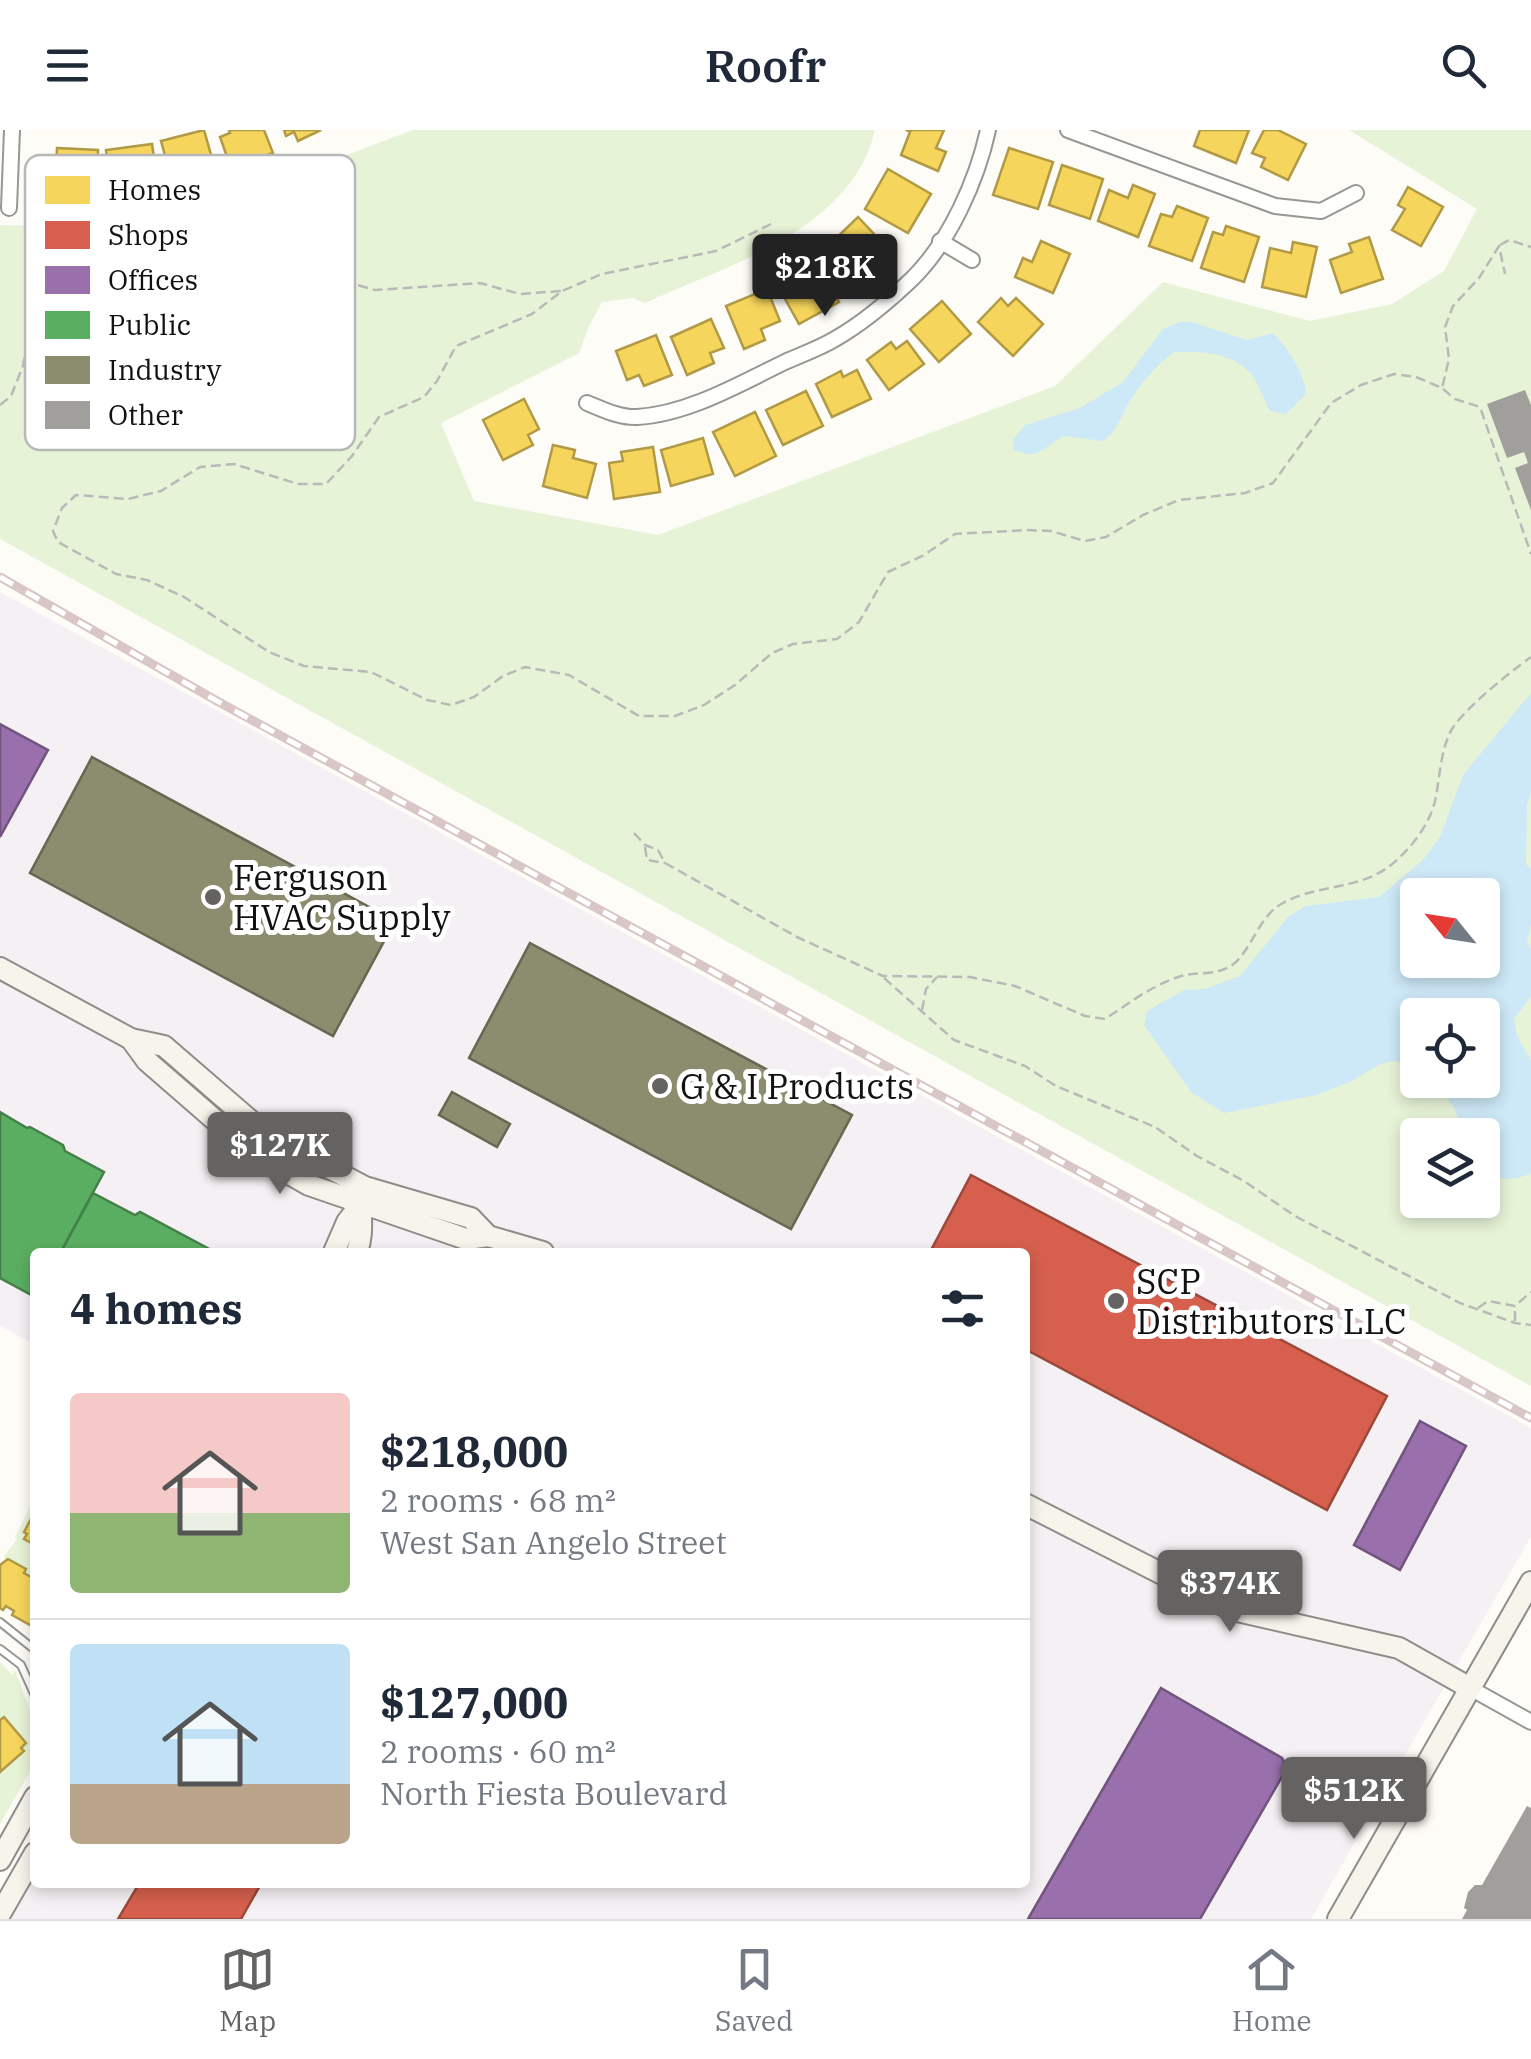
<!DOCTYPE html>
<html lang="en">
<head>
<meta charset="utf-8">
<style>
	:root { --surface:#fff; --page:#f6f6f7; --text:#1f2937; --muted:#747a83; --line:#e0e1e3; --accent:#646362 }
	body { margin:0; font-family:"IBM Plex Serif",serif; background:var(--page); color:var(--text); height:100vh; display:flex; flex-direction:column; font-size:38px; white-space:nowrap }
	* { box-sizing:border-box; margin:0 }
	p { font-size:32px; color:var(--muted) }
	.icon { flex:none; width:55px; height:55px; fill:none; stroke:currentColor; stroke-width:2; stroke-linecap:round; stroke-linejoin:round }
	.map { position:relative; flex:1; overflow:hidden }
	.panel { position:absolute; left:30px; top:1118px; width:1000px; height:640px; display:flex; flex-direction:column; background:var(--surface); border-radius:10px; box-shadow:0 5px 15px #0003 }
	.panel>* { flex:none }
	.needle { width:65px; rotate:300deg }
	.buttons { position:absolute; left:1400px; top:748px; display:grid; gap:20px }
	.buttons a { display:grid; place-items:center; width:100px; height:100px; border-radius:10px; background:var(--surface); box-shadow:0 5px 15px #0003; font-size:50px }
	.price { position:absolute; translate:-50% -85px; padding:0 22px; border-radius:10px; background:var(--accent); color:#fff; font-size:32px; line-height:65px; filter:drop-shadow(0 2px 5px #0008) }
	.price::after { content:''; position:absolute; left:50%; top:60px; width:30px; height:22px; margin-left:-15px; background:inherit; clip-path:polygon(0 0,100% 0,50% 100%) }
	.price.selected { background:#222; color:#fff }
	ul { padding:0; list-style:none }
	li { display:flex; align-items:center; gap:30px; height:250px; padding:0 40px }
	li+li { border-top:2px solid var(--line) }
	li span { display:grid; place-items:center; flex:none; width:280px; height:200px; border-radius:10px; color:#555 }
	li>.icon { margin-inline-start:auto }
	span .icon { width:120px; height:120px; fill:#fffc; stroke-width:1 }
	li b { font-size:42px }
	h2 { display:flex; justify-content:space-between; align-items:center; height:120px; padding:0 40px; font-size:42px }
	header { display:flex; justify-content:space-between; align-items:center; height:130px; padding:0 40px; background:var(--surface); font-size:45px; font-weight:600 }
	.menu { display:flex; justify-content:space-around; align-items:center; height:140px; border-top:2px solid var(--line); background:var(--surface); font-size:28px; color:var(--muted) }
	.menu a { display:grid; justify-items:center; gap:5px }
	.menu .selected { color:var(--accent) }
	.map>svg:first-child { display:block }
</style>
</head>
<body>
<header><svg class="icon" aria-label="menu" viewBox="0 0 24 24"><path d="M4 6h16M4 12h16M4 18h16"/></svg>Roofr<svg class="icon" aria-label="search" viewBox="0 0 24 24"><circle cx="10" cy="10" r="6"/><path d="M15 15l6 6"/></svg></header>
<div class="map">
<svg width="1531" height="1789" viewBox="0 0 1531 1789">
	<rect width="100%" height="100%" fill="#fdfcf7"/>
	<path fill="#f5f0f3" d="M0,462l1531,836v108l-220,383h-1307l31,-53v16h990v-630h-990v93l-35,-19z"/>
	<g fill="#e7f3d7" fill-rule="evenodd">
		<path d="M413,0h462c-23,100 -147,135 -230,173l-12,-5 -31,4 -13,24 -10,27 -138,70 33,78 184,34 397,-149 108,-104 147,39 82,-17 52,-33 33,-62 -128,-79h182v1256l-1531,-847v-314l149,4zM1418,765h64v65h-64zM1418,885h64v65h-64zM1418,1005h64v65h-64z"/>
		<path d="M35,1366v15l-11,21 11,13 -2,33 -9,-5 2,-4 -17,-10 -3,3 -4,-1 -2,4 2,-5 3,1 -1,-5 13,-17 -2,-2z"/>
		<path d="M0,1532l12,13 3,-5 20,54v39l-35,61z"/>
	</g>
	<g fill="#cde8f7" fill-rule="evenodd">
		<path d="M1180,192h11l56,18 26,-7c16,17 31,38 33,61l-20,20 -16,-3c-6,-11 -11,-27 -19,-37 -18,-22 -51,-23 -77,-22 -18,14 -32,29 -44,49 -9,15 -13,30 -27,40l-39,-5c-23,11 -23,25 -50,14l-1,-10 12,-15 55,-17 43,-26 40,-53z"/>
		<path d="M1531,563v98l-4,14 -1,59 5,5v55l-4,18 4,7v47l-17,23 3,17 14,25v112c-18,9 -31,7 -48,-2l-1,-36h-18l-10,-28 -22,-27h50v-65h-64l-1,53 -22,-7 -15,3 -28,17 -36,14 -92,18 -33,-21 -47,-67 3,-14 37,-21 21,-1 35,-13 49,-60 17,-10 73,-9 44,-37 17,-23 23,-62zM1418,765h64v65h-64z"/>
	</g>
	<g fill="#f6d55c" stroke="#b19a46" stroke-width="2.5">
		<path d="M204,0l13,46 -43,12 -13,-47z"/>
		<path d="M229,0h35l9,23 -42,15 -11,-31 10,-4z"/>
		<path d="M284,0h37l-23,11 -4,-9 -8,4z"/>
		<path d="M906,0h38l-8,18 10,4 -8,19 -37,-16 9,-23z"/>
		<path d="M1200,0h49l-13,33 -42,-17z"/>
		<path d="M1264,0h14l28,14 -18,36 -27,-13 4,-9 -13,-5z"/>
		<path d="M152,14l7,48 -47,6 -6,-48z"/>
		<path d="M57,18l41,2 -1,45 -42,-2z"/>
		<path d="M1009,18l44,14 -15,47 -45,-14z"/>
		<path d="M1062,35l41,14 -13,40 -41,-14z"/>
		<path d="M888,39l43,25 -23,39 -43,-24z"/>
		<path d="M1133,55l22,9 -17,43 -40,-16 11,-31 19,8z"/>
		<path d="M1408,57l35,20 -22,39 -29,-16 13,-21 -7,-4z"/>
		<path d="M1177,76l31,12 -16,43 -43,-15 12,-32 11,3z"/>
		<path d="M858,87l34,36 -33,32 -34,-36z"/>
		<path d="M1226,96l33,11 -15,45 -43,-14 12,-36 10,3z"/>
		<path d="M1369,107l14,42 -42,14 -11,-33 22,-8 -3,-8z"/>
		<path d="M1041,111l29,13 -17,39 -38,-16 8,-19 9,4z"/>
		<path d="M1293,112l24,5 -11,50 -44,-10 8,-39 21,5z"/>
		<path d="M815,129l24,43 -40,22 -24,-43z"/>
		<path d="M767,159l13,32 -19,8 4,11 -21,9 -18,-43z"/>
		<path d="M1001,168l7,8 8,-8 27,26 -30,32 -35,-34z"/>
		<path d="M942,171l29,33 -32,28 -29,-33z"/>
		<path d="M711,189l13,29 -14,5 4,10 -27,12 -16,-38z"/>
		<path d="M656,205l16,40 -28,11 -5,-11 -12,5 -11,-29z"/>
		<path d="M907,211l17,23 -35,26 -22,-30 24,-18 5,7z"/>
		<path d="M857,240l14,29 -39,18 -16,-33 25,-13 2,6z"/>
		<path d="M806,261l17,35 -40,19 -17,-35z"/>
		<path d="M524,269l15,30 -11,6 5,10 -30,15 -20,-40z"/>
		<path d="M755,282l21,44 -41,20 -22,-44z"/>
		<path d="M703,308l10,36 -42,12 -10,-36z"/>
		<path d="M553,315l22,5 -2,8 23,6 -9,34 -44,-12z"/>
		<path d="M653,317l7,45 -46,7 -5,-36 14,-2 -2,-9z"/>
		<path d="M35,1381v34l-11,-6 3,-5 -3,-2z"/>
		<path d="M8,1429l18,10 -2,4 9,5 2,-4v49l-3,-2 -2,4 -18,-10 2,-4 -8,-5 -3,4 -3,-2v-43z"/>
		<path d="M4,1587l22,26 -5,5 3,3 -24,21v-52z"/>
	</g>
	<g fill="#d6604d" stroke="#9b483b" stroke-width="2.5">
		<path d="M971,1045l416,221 -60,114 -302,-161v-97h-95z"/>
		<path d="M140,1752h122l-21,37h-123z"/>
	</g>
	<g fill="#9970ab" stroke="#70547d" stroke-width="2.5">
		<path d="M0,594l48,26 -48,87z"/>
		<path d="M1420,1291l46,25 -66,124 -46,-25z"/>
		<path d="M1161,1558l121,70 5,10 -87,151h-172z"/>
	</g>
	<g fill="#5aae61" stroke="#447f49" stroke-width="2.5">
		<path d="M0,982l27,16 3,-1 33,18 2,6 39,21 -43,80h-26v45l-35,-19z"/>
		<path d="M93,1063l42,22 5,-3 75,40h-154z"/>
	</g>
	<g fill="#8c8c6e" stroke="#676752" stroke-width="2.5">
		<path d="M92,627l303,164 -62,115 -303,-163z"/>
		<path d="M530,813l322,172 -61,114 -322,-171z"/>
		<path d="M452,962l58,32 -13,23 -58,-32z"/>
	</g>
	<g fill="#a19f9c">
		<path d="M1525,260l6,15v105l-16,-42 13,-5 -4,-11 -17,6 -20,-54z"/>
		<path d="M1527,1676l4,2v111h-69l5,-9 -3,-2 4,-16 7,-7h7z"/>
	</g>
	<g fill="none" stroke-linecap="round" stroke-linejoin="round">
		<defs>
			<g id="lane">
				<path d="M0,1492l35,28"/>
				<path d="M0,1519l21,16 14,31"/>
			</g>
			<g id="street">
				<path d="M1068,0l207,76 46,5 35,-18"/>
				<path d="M9,78l3,-78"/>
				<path d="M940,111l32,19"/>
				<path d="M587,273c15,6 33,15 50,14 52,-3 104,-34 150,-56 16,-7 33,-13 48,-22 28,-16 55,-39 78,-61 37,-37 64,-98 75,-148"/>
				<path d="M1470,1558l61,34"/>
			</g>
			<g id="secondary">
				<path d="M0,838l131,71 33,7 103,89 98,52 106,31 17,18"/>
				<path d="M131,909l16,22 107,93 55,31 157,54 22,-3 55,16"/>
				<path d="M334,1122l13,-30 14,-18"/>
				<path d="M357,1122c8,-24 1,-36 6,-58"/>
				<path d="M1025,1374l208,106 166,38 71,40"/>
				<path d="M0,1730l35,-63"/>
				<path d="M0,1784l35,-61"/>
				<path d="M1338,1789l193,-337"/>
			</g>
		</defs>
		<use href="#lane" stroke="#979795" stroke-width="10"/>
		<use href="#street" stroke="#979795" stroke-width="18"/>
		<use href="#secondary" stroke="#8e8d8b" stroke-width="24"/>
		<g stroke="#b9b9b8" stroke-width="2.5" stroke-dasharray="10 5" stroke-linecap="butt">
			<path d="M771,94l-55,27 -114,23 -40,17 -30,23 -76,32 -19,35 -13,16 -45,20 -27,39 -26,28h-28l-64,-20 -34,3 -39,24 -33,8 -52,-4 -14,13 -9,23 5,11 58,32 31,6 37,17 85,55 35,14 67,6 56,28 24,5 23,-8 29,-21 22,-9 44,8 70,41h36l29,-11 31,-20 37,-32 21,-9 44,-5 22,-17 29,-50 36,-17 31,-21 73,-4 23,1 34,10 21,-4 37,-22 36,-15 66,-7 28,-10 58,-80 30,-18 33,-11 22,3 26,11 7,-29 -4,-32 8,-21 26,-28 20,-32 6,28"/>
			<path d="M1500,115l9,-5 22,7"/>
			<path d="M1443,259l12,10 25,8 51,147"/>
			<path d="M0,275l11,-9 12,-30 12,-68 19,-20 27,-11 98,8 43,-29 36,-18 29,12 24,23 29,17 35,10 105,-7 40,11 41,-3"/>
			<path d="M634,703l11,12 13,5 7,13 132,74 86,39 87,1 45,9 70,30 20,3c23,-15 46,-33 73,-42 19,-7 40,1 58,-15 18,-18 24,-47 47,-59 34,-19 77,-13 108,-38 20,-16 41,-43 45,-69 4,-21 5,-48 16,-67 13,-21 58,-57 79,-72"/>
			<path d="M645,717l2,13 18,3"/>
			<path d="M884,848l70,62 71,26 31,20 99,41 42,29 47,25 51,35 165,87 55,20 16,2"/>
			<path d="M922,880l4,-21 11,-12"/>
			<path d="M1478,1178l10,-7 27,5 16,-14"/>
			<path d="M1515,1191v-15"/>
		</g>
		<use href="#lane" stroke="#fffffe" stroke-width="6"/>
		<use href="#street" stroke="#fffffe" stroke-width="14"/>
		<use href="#secondary" stroke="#f6f4eb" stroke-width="20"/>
		<defs>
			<path id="rail" d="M0,447l217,124 1314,717"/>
		</defs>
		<use href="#rail" stroke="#d9c6c7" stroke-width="9"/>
		<use href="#rail" stroke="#fff" stroke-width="5" stroke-dasharray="15" stroke-linecap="butt"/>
	</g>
	<g fill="#646362" stroke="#fff" stroke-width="4">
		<circle cx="213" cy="767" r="10"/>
		<circle cx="660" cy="956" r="10"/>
		<circle cx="1116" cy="1171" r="10"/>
	</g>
	<g text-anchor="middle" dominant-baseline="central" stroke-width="10" stroke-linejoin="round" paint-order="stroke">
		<g font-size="35" fill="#111" stroke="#fff" text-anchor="start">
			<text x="233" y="747">Ferguson<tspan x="233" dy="40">HVAC Supply</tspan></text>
			<text x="680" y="956">G &amp; I Products</text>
			<text x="1136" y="1151">SCP<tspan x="1136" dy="40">Distributors LLC</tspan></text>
		</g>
	</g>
	<rect x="25" y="25" width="330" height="295" rx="15" fill="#fff" stroke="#b8b8b8" stroke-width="2.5"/>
	<rect x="45" y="46" width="45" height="28" fill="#f6d55c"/>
	<rect x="45" y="91" width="45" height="28" fill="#d6604d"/>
	<rect x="45" y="136" width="45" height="28" fill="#9970ab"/>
	<rect x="45" y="181" width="45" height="28" fill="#5aae61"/>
	<rect x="45" y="226" width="45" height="28" fill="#8c8c6e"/>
	<rect x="45" y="271" width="45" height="28" fill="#a19f9c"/>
	<g font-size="28" fill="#111">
		<text x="108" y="70">Homes</text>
		<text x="108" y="115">Shops</text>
		<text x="108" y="160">Offices</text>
		<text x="108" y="205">Public</text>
		<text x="108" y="250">Industry</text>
		<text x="108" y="295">Other</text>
	</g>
</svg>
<div class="buttons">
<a><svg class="needle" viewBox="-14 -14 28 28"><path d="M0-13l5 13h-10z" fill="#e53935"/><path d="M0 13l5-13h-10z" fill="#747a83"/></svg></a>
<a><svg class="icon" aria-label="locate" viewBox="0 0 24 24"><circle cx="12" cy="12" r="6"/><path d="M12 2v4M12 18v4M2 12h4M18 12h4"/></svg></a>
<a><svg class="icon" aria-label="layers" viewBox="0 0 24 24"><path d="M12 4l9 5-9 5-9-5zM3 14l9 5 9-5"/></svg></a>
</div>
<b class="price selected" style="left:825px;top:189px">$218K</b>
<b class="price" style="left:280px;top:1067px">$127K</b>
<b class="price" style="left:1230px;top:1505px">$374K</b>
<b class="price" style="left:1354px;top:1712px">$512K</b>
<section class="panel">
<h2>4 homes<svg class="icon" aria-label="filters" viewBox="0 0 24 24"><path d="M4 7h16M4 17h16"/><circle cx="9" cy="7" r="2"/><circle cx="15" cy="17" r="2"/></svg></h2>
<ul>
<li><span style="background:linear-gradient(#f6c9c9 60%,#8fb573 0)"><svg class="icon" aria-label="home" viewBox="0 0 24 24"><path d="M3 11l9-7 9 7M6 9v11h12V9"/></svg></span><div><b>$218,000</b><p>2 rooms · 68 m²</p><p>West San Angelo Street</p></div></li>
<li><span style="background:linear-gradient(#bfe0f5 70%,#b9a48a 0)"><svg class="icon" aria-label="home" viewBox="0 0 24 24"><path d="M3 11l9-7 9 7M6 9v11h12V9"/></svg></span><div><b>$127,000</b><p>2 rooms · 60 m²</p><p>North Fiesta Boulevard</p></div></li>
</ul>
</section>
</div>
<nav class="menu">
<a class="selected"><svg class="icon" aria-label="map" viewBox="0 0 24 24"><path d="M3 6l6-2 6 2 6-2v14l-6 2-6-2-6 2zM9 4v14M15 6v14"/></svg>Map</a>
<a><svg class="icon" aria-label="saved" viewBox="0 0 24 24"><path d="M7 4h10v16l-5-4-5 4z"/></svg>Saved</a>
<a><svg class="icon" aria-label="home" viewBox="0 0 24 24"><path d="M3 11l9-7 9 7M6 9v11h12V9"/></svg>Home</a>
</nav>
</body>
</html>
